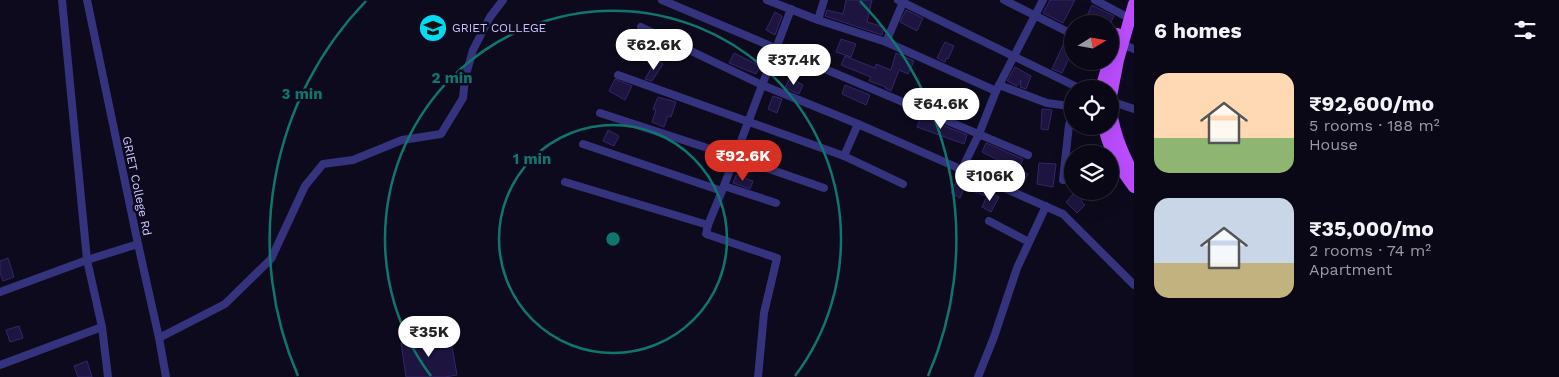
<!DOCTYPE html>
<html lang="en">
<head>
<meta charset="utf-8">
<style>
	:root { --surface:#0a0816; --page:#181623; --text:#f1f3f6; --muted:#999aa1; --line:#2a2935; --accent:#d93025 }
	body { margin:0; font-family:"Work Sans",sans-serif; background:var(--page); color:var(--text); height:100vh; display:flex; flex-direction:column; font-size:19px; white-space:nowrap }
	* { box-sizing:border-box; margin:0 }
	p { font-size:16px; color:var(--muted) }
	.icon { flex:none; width:28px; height:28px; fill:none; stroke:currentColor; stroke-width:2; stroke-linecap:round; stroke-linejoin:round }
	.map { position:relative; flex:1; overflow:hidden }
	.drawer { display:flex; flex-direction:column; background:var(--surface); width:425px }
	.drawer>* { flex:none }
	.needle { width:32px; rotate:79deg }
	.controls { position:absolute; left:1064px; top:15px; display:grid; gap:10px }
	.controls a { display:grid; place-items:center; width:55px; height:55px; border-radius:50%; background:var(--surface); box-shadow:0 5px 20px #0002,0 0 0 1px var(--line); font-size:25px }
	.price { position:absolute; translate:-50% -42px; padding:0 11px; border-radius:18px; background:#fff; color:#222; font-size:16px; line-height:32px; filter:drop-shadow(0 1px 2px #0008) }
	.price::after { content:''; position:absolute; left:50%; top:30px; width:15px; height:11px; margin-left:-8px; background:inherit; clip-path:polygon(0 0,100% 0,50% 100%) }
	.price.selected { background:var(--accent); color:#fff }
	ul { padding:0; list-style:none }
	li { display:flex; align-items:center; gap:15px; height:125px; padding:0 20px }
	li span { display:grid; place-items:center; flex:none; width:140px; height:100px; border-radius:15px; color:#555 }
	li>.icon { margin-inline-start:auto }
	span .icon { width:60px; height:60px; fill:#fffc; stroke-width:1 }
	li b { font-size:21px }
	h2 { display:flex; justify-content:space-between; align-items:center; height:60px; padding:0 20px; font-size:21px }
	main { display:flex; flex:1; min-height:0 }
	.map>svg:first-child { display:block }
</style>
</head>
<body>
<main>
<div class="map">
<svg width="1134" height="377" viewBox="0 0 1134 377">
	<rect width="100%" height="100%" fill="#0d0a1d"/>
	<g fill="#1d153f" stroke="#33266c">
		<path d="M846,0h26l-5,22 17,5 -2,8 -57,-19 2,-6 16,4z"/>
		<path d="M1050,0h25l-12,23 -20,-10z"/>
		<path d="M1092,5l22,11 -4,8h-13l-11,-6z"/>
		<path d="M906,10l17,8 -6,13 -17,-9z"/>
		<path d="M775,12l7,4 -7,19 -9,-5z"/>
		<path d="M841,39l15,5 -5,13 -15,-5z"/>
		<path d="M945,42l9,4 -6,13 -2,-1 -1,4 -8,-4z"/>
		<path d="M1064,43l8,7v9l-3,-1 -7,15 -10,-4z"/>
		<path d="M734,53l26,13 -4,8 -27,-11z"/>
		<path d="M896,53l18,8 -6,13 -9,-4 -8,21 -6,-3 1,-1 -17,-6 2,-4 -30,-12 4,-9 30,12 1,-4 15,6z"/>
		<path d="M656,60l7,4 -11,17 -7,-2z"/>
		<path d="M1015,67l16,9 -5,13 -6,-2 1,-7 -4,6 -10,-5z"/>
		<path d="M790,78l13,7 -4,9 -14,-6z"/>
		<path d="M615,79l17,7 -7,14 -16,-9z"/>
		<path d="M845,85l25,10 -4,10 -24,-11z"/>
		<path d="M937,91l25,9 -6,8 -5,8 -20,-8z"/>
		<path d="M773,96l9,3 -5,14 -9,-4z"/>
		<path d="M658,97l18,5 -5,15 -3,-1 -4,11 -12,-5 4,-12 -3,-1z"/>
		<path d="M1042,109l10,1 -4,20 -7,-1z"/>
		<path d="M921,116l46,19 -3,9 -47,-17z"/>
		<path d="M608,130l11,6 -5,10 -11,-5z"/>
		<path d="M748,141l11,5 -4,11 -11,-4z"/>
		<path d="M986,143l37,16 -5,11 10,4 -5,10 -16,-7 -2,4 -10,-4 7,-15 -20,-10z"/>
		<path d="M1039,163l17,1 -3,23 -16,-3z"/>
		<path d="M736,175l17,6 -3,8 -17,-6z"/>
		<path d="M959,175l30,13 -3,8 -22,-8 -4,10 -9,-5z"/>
		<path d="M1076,191h15l-10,10 4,4 -8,8 -11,-11z"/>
		<path d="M989,192l10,5 -8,15 -9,-5z"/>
		<path d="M8,258l6,19 -11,4 -3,-8v-12z"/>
		<path d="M19,326l4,12 -13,4 -4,-12z"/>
		<path d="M450,335l7,40 -12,2h-39l-5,-34z"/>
		<path d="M87,361l5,16h-14l-4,-11z"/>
	</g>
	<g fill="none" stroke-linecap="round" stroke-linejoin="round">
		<g stroke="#35337e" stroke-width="8">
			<path d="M62,0l25,260 15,67 6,50"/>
			<path d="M87,0l51,244 21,94 7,39"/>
			<path d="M662,0l366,155"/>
			<path d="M767,0l51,20 68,22 110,49"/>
			<path d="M898,0l183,89"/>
			<path d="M1004,0l68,34"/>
			<path d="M1095,0l34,18"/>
			<path d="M818,20l6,-20"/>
			<path d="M641,27l121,58 96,39 205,90 71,71"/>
			<path d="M886,42l18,-42"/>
			<path d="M1120,43l14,6"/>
			<path d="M618,75l226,81 59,28"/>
			<path d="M999,85l48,18 22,3 2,3 -1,13"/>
			<path d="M1110,101l24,8"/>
			<path d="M600,113l135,44 89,31"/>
			<path d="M583,144l139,47 69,-182"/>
			<path d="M844,156l14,-32"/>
			<path d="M962,169l17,-35 17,-43 47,-91"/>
			<path d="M1063,180l6,-55 1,-3h2"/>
			<path d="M565,182l143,43 14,-34"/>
			<path d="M724,186l52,17"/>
			<path d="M989,221l40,21"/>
			<path d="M708,225l-2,9 71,24 -13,55 -6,64"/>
			<path d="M0,292l87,-32 51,-16"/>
			<path d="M159,338l66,-34 46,-45 34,-73 18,-22 30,-4 49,-20 39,-6 22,-36 2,-20 8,-28 17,-33 13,-17"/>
			<path d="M0,365l102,-38"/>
			<path d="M978,377l16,-40 23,-69 29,-62"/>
		</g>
		<g stroke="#bb4dff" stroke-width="12">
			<path d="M1110,58l7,-24"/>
			<path d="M1101,89l8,-28"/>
			<path d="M1110,101l8,-41 16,-56"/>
			<path d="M1110,101c2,28 11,50 24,74"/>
			<path d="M1104,126c4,22 16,43 30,61"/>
		</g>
	</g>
	<g fill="none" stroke="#0f766e" stroke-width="2.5">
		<circle cx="613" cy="239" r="114"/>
		<path d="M431 376A228 228 0 1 1 795 376"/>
		<path d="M298 376A343 343 0 0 1 366 1M860 1A343 343 0 0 1 928 376"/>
	</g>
	<defs>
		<symbol id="university-disc" viewBox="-11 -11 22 22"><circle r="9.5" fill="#00dcf1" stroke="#0d0a1d"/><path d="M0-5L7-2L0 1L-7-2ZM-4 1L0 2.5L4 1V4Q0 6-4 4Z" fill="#111"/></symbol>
	</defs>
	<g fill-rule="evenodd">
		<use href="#university-disc" x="417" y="12" width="32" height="32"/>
	</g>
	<g text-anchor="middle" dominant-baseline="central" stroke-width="5" stroke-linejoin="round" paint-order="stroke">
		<g font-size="12" fill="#ccc6ff" stroke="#0d0a1d" text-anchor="start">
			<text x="452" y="28">GRIET COLLEGE</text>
		</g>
		<g font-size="12" fill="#ccc6ff" stroke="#0d0a1d">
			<text transform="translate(137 186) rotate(78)">GRIET College Rd</text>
		</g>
	</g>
	<circle cx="613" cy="239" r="8" fill="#0f766e" stroke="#0d0a1d" stroke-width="2.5"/>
	<g font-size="15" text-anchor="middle" font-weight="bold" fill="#0f766e" stroke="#0d0a1d" stroke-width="5" stroke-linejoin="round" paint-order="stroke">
		<text x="452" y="83">2 min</text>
		<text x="302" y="99">3 min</text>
		<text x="532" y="164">1 min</text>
	</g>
</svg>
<div class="controls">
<a><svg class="needle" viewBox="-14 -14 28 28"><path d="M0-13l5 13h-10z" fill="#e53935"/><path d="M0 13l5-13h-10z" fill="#999aa1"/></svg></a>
<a><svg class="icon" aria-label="locate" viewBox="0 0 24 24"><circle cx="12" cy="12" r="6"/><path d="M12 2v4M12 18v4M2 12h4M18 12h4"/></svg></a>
<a><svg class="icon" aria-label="layers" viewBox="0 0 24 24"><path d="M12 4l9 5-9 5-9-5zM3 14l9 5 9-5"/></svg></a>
</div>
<b class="price" style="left:654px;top:71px">₹62.6K</b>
<b class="price" style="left:794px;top:86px">₹37.4K</b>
<b class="price" style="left:941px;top:130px">₹64.6K</b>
<b class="price selected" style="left:743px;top:182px">₹92.6K</b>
<b class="price" style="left:990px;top:202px">₹106K</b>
<b class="price" style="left:429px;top:358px">₹35K</b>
</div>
<section class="drawer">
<h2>6 homes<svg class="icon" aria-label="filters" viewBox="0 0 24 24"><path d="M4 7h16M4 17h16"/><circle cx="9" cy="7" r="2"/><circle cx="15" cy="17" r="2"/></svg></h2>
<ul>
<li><span style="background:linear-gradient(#ffd9b3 65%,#8fb573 0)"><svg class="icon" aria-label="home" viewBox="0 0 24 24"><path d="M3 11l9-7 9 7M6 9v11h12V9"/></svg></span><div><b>₹92,600/mo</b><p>5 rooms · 188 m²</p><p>House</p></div></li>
<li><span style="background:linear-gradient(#c9d6e8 65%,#c2b280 0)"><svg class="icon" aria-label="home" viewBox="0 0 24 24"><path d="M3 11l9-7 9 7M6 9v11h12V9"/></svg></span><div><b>₹35,000/mo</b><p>2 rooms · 74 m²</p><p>Apartment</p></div></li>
</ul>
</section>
</main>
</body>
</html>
